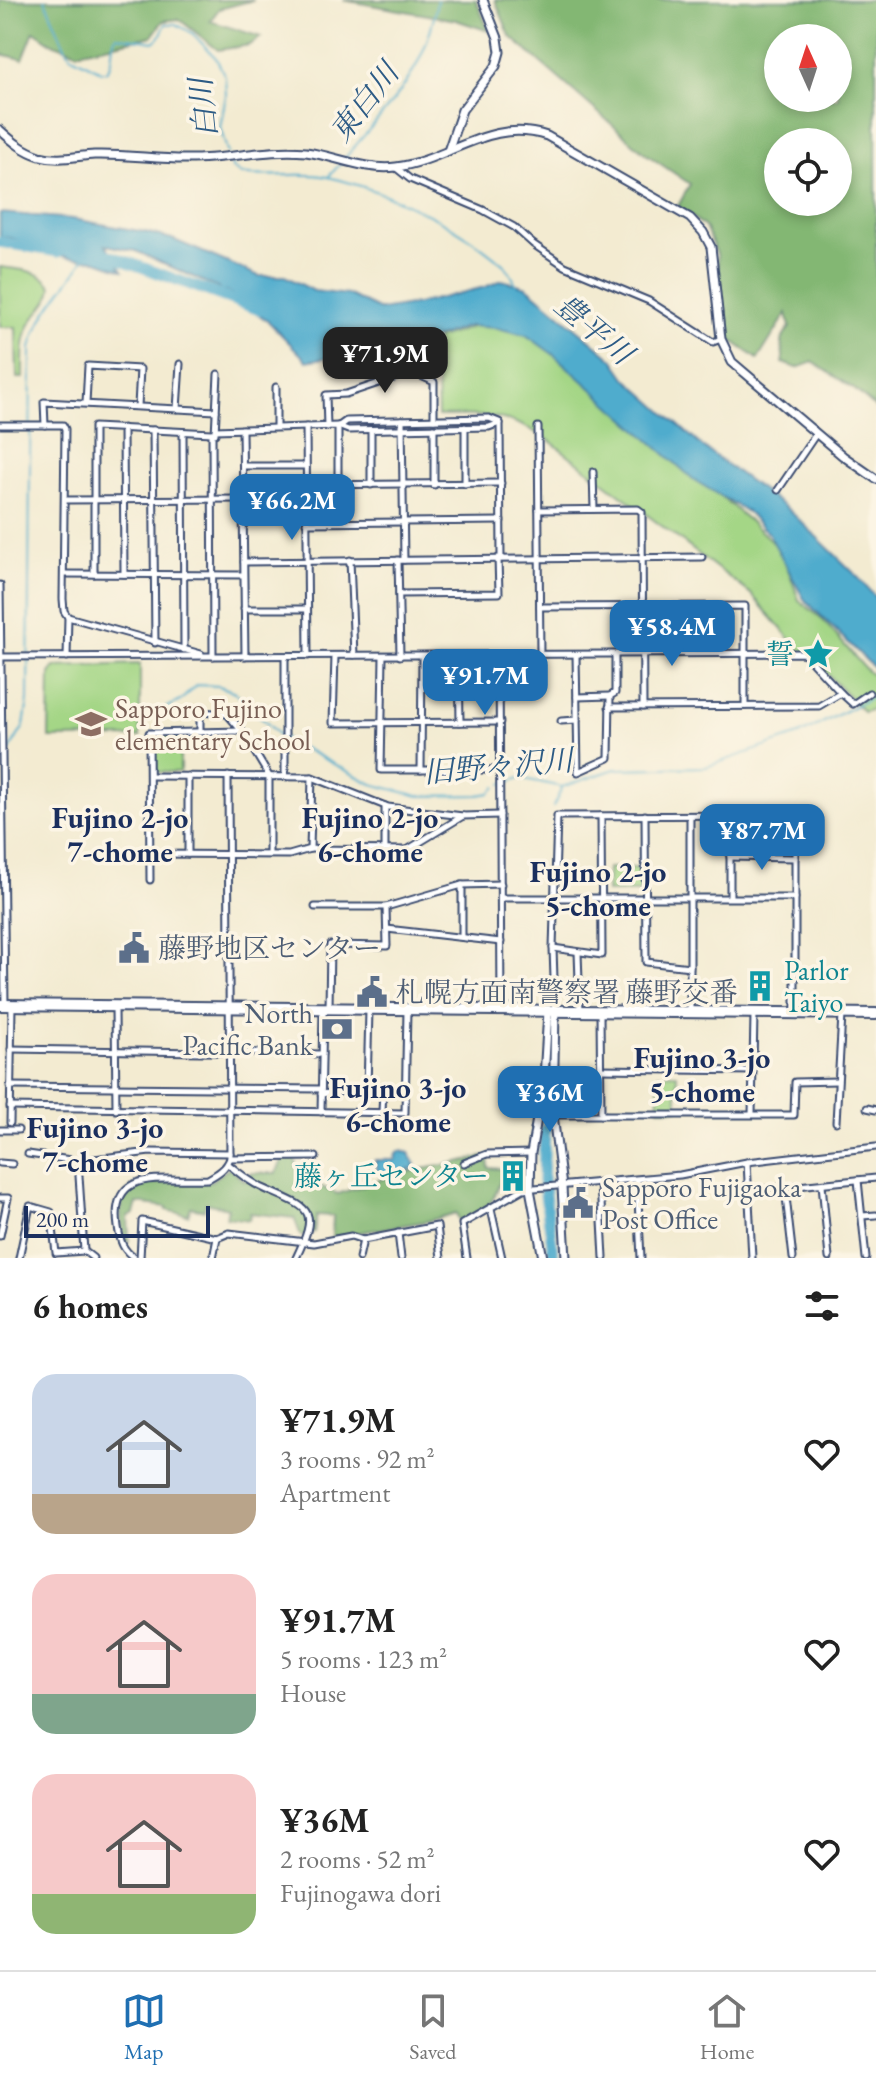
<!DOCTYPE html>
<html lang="en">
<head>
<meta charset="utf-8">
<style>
	:root { --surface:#fff; --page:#f2f2f2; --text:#222; --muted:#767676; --line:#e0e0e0; --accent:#1f6fb2 }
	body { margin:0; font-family:"EB Garamond","Noto Serif JP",serif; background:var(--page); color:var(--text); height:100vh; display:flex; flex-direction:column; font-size:30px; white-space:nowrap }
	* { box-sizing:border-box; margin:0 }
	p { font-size:26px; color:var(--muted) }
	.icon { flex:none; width:44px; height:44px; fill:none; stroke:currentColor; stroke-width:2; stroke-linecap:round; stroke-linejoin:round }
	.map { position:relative; height:1258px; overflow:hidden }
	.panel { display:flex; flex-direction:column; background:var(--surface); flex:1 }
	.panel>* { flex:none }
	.needle { width:52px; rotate:357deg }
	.fabs { position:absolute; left:764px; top:24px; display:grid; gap:16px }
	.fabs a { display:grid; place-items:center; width:88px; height:88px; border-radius:50%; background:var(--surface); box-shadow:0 4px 12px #0003; font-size:40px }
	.scale { position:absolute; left:24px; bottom:20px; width:186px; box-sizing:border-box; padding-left:8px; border:4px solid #1b2f5e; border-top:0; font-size:22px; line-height:28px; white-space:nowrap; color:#1b2f5e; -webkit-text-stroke:6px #fcf5e5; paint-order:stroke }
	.price { position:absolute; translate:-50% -68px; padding:0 18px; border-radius:16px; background:var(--accent); color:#fff; font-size:26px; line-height:52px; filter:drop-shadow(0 2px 4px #0008) }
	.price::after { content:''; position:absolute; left:50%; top:48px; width:24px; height:18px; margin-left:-12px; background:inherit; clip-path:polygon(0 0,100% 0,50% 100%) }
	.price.on { background:#222; color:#fff }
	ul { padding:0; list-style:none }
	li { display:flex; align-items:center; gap:24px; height:200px; padding:0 32px }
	li span { display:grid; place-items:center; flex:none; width:224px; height:160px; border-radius:24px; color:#555 }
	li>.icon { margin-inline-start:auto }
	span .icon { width:96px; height:96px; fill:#fffc; stroke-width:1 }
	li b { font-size:34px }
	h2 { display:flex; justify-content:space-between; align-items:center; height:96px; padding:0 32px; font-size:34px }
	.tab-bar { display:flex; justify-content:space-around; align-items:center; height:112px; border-top:2px solid var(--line); background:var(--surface); font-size:22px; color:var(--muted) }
	.tab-bar a { display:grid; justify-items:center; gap:4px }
	.tab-bar .on { color:var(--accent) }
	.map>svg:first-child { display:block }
</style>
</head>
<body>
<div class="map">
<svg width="876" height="1258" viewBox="0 0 876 1258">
	<rect width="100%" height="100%" fill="#fcf5e5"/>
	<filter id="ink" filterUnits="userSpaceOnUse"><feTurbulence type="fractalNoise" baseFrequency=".0125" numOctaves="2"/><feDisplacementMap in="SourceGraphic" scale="16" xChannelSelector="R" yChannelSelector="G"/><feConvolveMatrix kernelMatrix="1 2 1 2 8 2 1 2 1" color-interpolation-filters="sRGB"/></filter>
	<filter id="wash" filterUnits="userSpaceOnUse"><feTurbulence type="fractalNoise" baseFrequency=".006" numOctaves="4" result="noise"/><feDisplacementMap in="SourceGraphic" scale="32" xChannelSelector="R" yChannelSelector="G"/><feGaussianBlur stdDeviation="1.8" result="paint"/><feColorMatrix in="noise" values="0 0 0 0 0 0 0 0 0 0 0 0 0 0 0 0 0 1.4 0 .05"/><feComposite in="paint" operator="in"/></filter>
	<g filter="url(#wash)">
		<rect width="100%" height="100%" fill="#f3ebd1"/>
		<g fill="#a4d686" stroke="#608272" stroke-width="2">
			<path d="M0,267c19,3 41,2 52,20 -1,15 -16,25 -23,39 -7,16 -6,34 -6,52h-6l-1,-51h-16z"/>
			<path d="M505,322l26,7 250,220 18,51 22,18 47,54 8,5v31l-12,4 -54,-56 -11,-7 -48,-55 -201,-153c-43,-28 -62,-26 -112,-25l-2,-77 39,-13z"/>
			<path d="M140,664v73l-91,1 1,-65 5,-6z"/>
			<path d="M180,736v36h-24l-2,-34z"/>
			<path d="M608,868h34v24h-35z"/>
			<path d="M658,1074h19v35h-18z"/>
		</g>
		<g fill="#83b773" stroke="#4f7368" stroke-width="2" fill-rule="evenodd">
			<path d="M0,0h254l-35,9 -9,12 51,16 -11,8 -32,5 -39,-31 -16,2 -11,15 -75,16 -25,-9 -18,-12 -11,28 -23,-5z"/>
			<path d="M343,0h133l13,31 -33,-11z"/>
			<path d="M495,0h381v408l-22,-19 -41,-27 -16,6 -14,-5c1,-18 -6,-20 7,-36l-3,-14 -29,46 -33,-23 -8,-82 -12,-27 -27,-21 12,-22 -44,-30 -136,-118zM778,38h60v60h-60zM778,142h60v60h-60z"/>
			<path d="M488,1156l1,12 14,1c-8,36 -12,37 -44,52l-3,-8 -28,8 -96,16 1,-21 -16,-1 -3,17 -13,4 -7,-18 -44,-5 -1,7 -23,-3 2,-9 -22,-5 -2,7 -13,-3 -3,8 -22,-5 1,-3 -30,-4 -3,11 -6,3 1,24 -4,1c-5,-22 -11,-48 14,-58l72,-3 18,-13 16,13 6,-8h25l7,-14h12l4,18 39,17 55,-19z"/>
		</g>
		<g fill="#4faccd" stroke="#356e96" stroke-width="2">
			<path d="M0,213l73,6 72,13 27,7 87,37h26l29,15 35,4 31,15 37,-6 68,-17 17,-7 25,7 86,72 14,20 77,69 85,62 67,65 20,23v72l-72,-71 -35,-65 -22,-22 -53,-32 -140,-125 -28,-20 -30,-7 -28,-2 -42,15 -119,20 -37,-38 -39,-29 -95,-43 -30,-6 17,25 -29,-10 -27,-3 -56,-19 -11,-1z"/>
			<path d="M400,1151l9,2 6,10 -1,5 -13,4 -9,-1 -8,5 -6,-3 -3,-13h20l1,-6z"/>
		</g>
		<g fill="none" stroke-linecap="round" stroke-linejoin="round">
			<g stroke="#4faccd" stroke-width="2">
				<path d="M45,0l21,49 6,7 29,15h6c8,-12 2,-24 9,-35l38,6 5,-4 7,-14h10l16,9 24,25 9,18 1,19 -6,32 8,27"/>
				<path d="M345,158c44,-53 82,-86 92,-158"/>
				<path d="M230,160l2,8 9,6c28,5 58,-3 87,3 58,13 131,48 176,88 6,5 9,14 13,21"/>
				<path d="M329,176l12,-13"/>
				<path d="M149,716l31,-15 17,-16 22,1 16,6 45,44 92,48 47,12 59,-1 12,-2 6,-6"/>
				<path d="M3,761l21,-35 4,-26 3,-352c7,-34 36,-61 54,-90"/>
				<path d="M502,784l18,-6 42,9 53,-18 91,-2 93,-32 77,-40"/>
				<path d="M553,807l9,-19"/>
			</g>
			<g stroke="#4faccd" stroke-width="11">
				<path d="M0,242l59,10"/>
				<path d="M103,253l157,57"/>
				<path d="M545,1129l-2,51 11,78"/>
			</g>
		</g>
	</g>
	<g filter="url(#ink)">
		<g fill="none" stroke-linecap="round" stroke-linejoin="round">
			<defs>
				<g id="street">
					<path d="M395,167l15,12 73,31 31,17 19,17 32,22 84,35 64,41 8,-3"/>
					<path d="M276,387v40"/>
					<path d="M86,403l2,-37 52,3 -2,37"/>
					<path d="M177,409l3,-45"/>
					<path d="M402,420l2,140"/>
					<path d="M500,423l1,135"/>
					<path d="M0,425h63l2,4 -2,170 1,12 4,6 -1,40"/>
					<path d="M45,425l-1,-23 172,9"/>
					<path d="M338,426v59"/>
					<path d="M339,426l7,-5 143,-3 10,4"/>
					<path d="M306,427l2,229"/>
					<path d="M327,427l-1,-32 20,-1 66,-22 22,10v37"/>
					<path d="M465,427v57"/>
					<path d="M538,427l2,228"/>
					<path d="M123,428l1,146"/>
					<path d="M434,428v57"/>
					<path d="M242,429l3,227"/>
					<path d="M153,430l2,213"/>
					<path d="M215,430l123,-4 10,4 141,-3 11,-4"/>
					<path d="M371,430v55"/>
					<path d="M183,432l1,218"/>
					<path d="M243,466h63"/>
					<path d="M593,472l1,37"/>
					<path d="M306,485l195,-2"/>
					<path d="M778,490l38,-56"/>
					<path d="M65,500l177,-1"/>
					<path d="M539,510l99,-1 4,3 1,195"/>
					<path d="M242,514l64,-1"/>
					<path d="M306,523l195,-2"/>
					<path d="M350,560l4,95"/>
					<path d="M398,560l2,96"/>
					<path d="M244,562l458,-5"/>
					<path d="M64,574l179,1"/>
					<path d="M94,574v-147l118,6"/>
					<path d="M0,585l5,419"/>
					<path d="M399,594l100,-1 -1,-35"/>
					<path d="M540,607l205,-1v100"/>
					<path d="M244,609h63"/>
					<path d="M68,617l133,37"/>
					<path d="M576,655l2,117 31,-14 1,-62 5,-3v-38"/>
					<path d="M213,656l-1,-223 3,1 3,-60"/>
					<path d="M335,656l-2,67 167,-1"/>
					<path d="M383,656l-2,114h119"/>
					<path d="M459,656l1,66"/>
					<path d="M499,656l2,354"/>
					<path d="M0,657l804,-4 37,40 -22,13 -210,1"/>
					<path d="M285,657v119"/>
					<path d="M841,693l12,11 16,-11"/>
					<path d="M577,697l33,-1"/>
					<path d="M561,721l16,-1"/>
					<path d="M200,732v-20l27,2 15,17 27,45v78"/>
					<path d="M421,770l1,-114"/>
					<path d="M150,776l162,1 76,30 75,9 37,-1"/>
					<path d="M188,776v78"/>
					<path d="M312,777l-2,72 97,1 56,-34"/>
					<path d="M645,815l1,147 44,5"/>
					<path d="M385,850v-44"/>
					<path d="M150,854l139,1 21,-6"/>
					<path d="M730,857l65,1"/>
					<path d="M150,880l-1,-147 93,-2"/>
					<path d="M730,897v-81"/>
					<path d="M501,898h294"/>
					<path d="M315,907h71l76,-22 39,-1"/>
					<path d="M387,929l114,13"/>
					<path d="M462,937v-52"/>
					<path d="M553,948l49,7 -1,-139"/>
					<path d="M578,952l2,59"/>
					<path d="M115,1007l1,103"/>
					<path d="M329,1008l1,-63 57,1 -1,-39"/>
					<path d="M555,1010l-2,-62 4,-132 238,-1v197"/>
					<path d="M690,1011v-195"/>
					<path d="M600,1013l1,102"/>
					<path d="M11,1049l311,5"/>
					<path d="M600,1069l153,2"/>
					<path d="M10,1086l311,3"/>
					<path d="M367,1089l2,-79"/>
					<path d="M321,1094l57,-7 5,2 -1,23"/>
					<path d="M10,1107l395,6 2,-103"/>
					<path d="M867,1108l9,2"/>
					<path d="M321,1112l2,-102"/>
					<path d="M752,1114l2,-99"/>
					<path d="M553,1115h241l1,-33 42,-1"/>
					<path d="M836,1122l6,-107"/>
					<path d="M10,1123l2,-117"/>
					<path d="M0,1130h18"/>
					<path d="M28,1154l50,7 72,-9 80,1"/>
					<path d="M230,1158l86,-1"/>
					<path d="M78,1161l6,90"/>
					<path d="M747,1162l5,96"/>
					<path d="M0,1163l12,1"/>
					<path d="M464,1163l23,-9 44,-1"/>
					<path d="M228,1164c12,10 23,19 37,25 45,20 55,19 31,69"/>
					<path d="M637,1180l4,78"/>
					<path d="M858,1180l8,78"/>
					<path d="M600,1183l4,75"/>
					<path d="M822,1184l7,74"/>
					<path d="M785,1188l8,70"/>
					<path d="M748,1191l128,-13"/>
					<path d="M0,1198h8l-8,38"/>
					<path d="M491,1209l11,49"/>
					<path d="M862,1216l14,-1"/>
					<path d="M398,1233l3,25"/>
					<path d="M19,1258l11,-52 21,6 5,41 28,-2 9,7"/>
					<path d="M135,1258c-12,-7 -15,-17 -17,-31 -9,-62 47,-45 90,-48 9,-5 18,-10 22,-21l-2,-382"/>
					<path d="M140,1258l2,-37 75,17 12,-5 85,10 37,-7 12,4 74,-14 4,32"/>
					<path d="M213,1258l4,-20"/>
					<path d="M359,1258l4,-18"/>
					<path d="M467,1258l-5,-34 61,-35 157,-14 67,-13 129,-15"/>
				</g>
				<g id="secondary">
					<path d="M0,130c12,11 24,21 40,26 18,5 36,0 54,-1 31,-1 61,4 91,4 40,1 82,-11 121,-7 30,4 60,19 90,15 54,-7 94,-50 151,-31l143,82 13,14 8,15 10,92 11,23 111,94 33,23"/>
					<path d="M448,151l14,-41 34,-44 4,-14 -2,-14 -15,-38"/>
					<path d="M555,1011l-2,104 9,72 4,71"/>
					<path d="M543,1258l-13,-69 1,-36 13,-75 4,-67"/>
				</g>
				<path id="highway" d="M0,1005l876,9"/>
			</defs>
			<use href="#street" stroke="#3b4b6f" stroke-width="9"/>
			<use href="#secondary" stroke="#3b4b6f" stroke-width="11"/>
			<use href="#highway" stroke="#3b4b6f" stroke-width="14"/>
			<use href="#street" stroke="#fff" stroke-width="5"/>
			<use href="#secondary" stroke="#fff" stroke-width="7"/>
			<use href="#highway" stroke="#fff" stroke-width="10"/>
		</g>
	</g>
	<defs>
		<symbol id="sight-bare" viewBox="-9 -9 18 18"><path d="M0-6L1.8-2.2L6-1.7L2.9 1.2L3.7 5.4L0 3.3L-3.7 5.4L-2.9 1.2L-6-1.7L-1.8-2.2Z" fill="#0f9aa8" stroke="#fcf5e5" stroke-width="2.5" paint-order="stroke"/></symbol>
		<symbol id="school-bare" viewBox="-9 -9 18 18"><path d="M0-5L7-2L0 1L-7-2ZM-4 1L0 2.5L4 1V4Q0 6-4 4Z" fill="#8d6e63" stroke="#fcf5e5" stroke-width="2.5" paint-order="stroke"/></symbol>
		<symbol id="civic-bare" viewBox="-9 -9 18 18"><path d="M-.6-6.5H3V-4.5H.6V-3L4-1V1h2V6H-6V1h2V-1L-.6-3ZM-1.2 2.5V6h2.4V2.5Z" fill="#5c6f8a" stroke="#fcf5e5" stroke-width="2.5" paint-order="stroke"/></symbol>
		<symbol id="building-bare" viewBox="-9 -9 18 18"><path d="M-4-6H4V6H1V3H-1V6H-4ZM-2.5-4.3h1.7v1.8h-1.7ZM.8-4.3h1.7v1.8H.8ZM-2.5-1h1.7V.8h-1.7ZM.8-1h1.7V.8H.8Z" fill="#0f9aa8" stroke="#fcf5e5" stroke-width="2.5" paint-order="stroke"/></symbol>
		<symbol id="bank-bare" viewBox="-9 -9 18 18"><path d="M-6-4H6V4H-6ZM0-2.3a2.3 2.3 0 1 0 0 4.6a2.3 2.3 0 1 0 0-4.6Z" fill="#5c6f8a" stroke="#fcf5e5" stroke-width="2.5" paint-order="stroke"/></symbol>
	</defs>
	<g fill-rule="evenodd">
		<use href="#sight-bare" x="796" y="632" width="44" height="44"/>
		<use href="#school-bare" x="69" y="702" width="44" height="44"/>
		<use href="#civic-bare" x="112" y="926" width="44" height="44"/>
		<use href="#building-bare" x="738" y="964" width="44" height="44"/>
		<use href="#civic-bare" x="350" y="970" width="44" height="44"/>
		<use href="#bank-bare" x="315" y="1007" width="44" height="44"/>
		<use href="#building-bare" x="491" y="1154" width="44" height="44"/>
		<use href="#civic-bare" x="556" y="1181" width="44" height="44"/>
	</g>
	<g text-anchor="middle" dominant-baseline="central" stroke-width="7" stroke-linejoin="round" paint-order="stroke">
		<g font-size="28" fill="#0d838f" stroke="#fcf5e5" text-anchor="end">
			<text x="794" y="654">誓</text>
			<text x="784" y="970" text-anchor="start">Parlor<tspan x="784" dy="32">Taiyo</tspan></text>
			<text x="489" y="1176">藤ヶ丘センター</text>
		</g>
		<g font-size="28" fill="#785e54" stroke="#fcf5e5" text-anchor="start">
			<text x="115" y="708">Sapporo Fujino<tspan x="115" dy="32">elementary School</tspan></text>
		</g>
		<g font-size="28" fill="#4e5e75" stroke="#fcf5e5" text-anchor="start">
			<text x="158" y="948">藤野地区センター</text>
			<text x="396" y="992">札幌方面南警察署 藤野交番</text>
			<text x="313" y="1013" text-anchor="end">North<tspan x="313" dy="32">Pacific Bank</tspan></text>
			<text x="602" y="1187">Sapporo Fujigaoka<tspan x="602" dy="32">Post Office</tspan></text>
		</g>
		<g font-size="30" font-style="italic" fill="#2d5b85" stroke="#fcf5e5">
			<text transform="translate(364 102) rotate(-52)">東白川</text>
			<text transform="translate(203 108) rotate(-96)">白川</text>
			<text transform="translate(594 329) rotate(40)">豊平川</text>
			<text transform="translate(498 766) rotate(-5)">旧野々沢川</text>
		</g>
		<g font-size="30" font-weight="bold" fill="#1b2f5e" stroke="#fcf5e5">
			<text x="120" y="817">Fujino 2-jo<tspan x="120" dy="34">7-chome</tspan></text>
			<text x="370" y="817">Fujino 2-jo<tspan x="370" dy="34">6-chome</tspan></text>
			<text x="598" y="871">Fujino 2-jo<tspan x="598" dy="34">5-chome</tspan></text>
			<text x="702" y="1057">Fujino 3-jo<tspan x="702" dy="34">5-chome</tspan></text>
			<text x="398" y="1087">Fujino 3-jo<tspan x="398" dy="34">6-chome</tspan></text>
			<text x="95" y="1127">Fujino 3-jo<tspan x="95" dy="34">7-chome</tspan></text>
		</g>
	</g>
</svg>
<div class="fabs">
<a><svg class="needle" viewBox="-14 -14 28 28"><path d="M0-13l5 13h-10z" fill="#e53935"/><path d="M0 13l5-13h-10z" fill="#767676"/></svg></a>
<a><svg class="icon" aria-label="locate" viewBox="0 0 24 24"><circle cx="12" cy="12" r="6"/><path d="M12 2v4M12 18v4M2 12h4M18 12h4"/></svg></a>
</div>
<div class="scale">200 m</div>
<b class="price on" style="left:385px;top:395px">¥71.9M</b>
<b class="price" style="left:292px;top:542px">¥66.2M</b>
<b class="price" style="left:672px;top:668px">¥58.4M</b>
<b class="price" style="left:485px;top:717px">¥91.7M</b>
<b class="price" style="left:762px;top:872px">¥87.7M</b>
<b class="price" style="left:550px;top:1134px">¥36M</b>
</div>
<section class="panel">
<h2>6 homes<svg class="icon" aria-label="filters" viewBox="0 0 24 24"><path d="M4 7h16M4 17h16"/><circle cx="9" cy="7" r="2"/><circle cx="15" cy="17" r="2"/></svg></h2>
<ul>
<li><span style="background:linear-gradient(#c9d6e8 75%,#b9a48a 0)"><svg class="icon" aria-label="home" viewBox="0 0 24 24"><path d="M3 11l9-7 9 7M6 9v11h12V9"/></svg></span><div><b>¥71.9M</b><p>3 rooms · 92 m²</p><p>Apartment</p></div><svg class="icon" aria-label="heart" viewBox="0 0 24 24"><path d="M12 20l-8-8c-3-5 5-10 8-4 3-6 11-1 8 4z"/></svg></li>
<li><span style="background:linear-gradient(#f6c9c9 75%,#7fa58c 0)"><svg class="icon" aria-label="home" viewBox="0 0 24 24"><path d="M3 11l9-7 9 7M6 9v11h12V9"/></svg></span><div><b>¥91.7M</b><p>5 rooms · 123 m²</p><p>House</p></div><svg class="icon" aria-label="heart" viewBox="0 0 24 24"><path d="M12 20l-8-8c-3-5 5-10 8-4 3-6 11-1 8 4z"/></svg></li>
<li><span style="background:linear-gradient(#f6c9c9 75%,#8fb573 0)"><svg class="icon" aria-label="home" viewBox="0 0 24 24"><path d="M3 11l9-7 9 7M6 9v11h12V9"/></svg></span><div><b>¥36M</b><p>2 rooms · 52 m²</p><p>Fujinogawa dori</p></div><svg class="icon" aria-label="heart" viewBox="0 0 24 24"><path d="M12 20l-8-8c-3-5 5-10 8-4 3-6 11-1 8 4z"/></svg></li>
</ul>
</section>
<nav class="tab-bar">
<a class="on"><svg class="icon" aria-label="map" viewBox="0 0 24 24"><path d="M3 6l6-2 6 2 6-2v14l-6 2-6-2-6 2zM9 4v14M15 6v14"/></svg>Map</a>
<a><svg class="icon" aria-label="saved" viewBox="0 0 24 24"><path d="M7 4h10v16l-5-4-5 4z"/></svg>Saved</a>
<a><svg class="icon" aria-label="home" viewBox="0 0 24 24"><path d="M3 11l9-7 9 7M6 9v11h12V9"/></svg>Home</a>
</nav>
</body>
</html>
